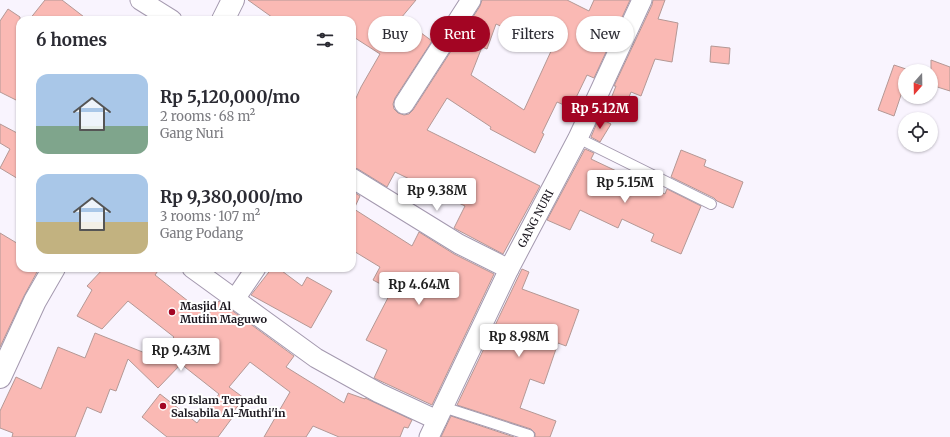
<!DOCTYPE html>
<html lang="en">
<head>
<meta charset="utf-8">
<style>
	:root { --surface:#fff; --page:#f7f7f7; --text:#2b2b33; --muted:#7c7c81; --accent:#a30523 }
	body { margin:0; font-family:Merriweather,serif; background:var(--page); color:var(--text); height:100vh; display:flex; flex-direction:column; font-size:15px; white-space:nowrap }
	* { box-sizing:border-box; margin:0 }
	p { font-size:13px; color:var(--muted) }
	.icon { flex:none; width:22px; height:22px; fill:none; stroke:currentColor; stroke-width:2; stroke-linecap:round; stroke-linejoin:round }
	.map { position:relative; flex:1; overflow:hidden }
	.details { position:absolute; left:16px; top:16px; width:340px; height:256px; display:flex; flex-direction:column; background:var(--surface); border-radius:12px; box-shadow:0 1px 3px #0004 }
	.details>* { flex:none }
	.guide { position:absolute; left:368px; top:16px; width:380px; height:36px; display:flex; gap:8px }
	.needle { width:26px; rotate:200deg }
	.controls { position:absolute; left:898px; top:64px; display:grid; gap:8px }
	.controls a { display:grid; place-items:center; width:40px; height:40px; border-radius:50%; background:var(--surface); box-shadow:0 1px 3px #0004; font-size:20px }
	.price { position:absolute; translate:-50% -34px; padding:0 9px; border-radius:4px; background:#fff; color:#222; font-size:13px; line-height:26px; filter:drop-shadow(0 1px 2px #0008) }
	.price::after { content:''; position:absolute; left:50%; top:24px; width:12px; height:9px; margin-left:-6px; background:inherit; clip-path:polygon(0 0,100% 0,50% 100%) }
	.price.active { background:var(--accent); color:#fff }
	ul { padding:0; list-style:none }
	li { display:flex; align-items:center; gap:12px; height:100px; padding:0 20px }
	li span { display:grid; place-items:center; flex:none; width:112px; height:80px; border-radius:12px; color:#555 }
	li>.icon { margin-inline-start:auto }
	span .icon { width:48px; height:48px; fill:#fffc; stroke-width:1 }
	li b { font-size:17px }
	h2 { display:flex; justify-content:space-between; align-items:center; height:48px; padding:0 20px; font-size:17px }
	.tag { padding:0 14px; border-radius:18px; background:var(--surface); box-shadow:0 1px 3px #0004; font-size:14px; line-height:36px }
	.tag.active { background:var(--accent); color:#fff }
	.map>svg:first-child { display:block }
</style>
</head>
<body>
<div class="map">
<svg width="950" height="437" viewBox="0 0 950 437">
	<rect width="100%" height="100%" fill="#f9f4fe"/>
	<g fill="#fab9b4" stroke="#b49895" fill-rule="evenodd">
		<path d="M45,0h17l26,20h-59z"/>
		<path d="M248,0h168l-15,18 31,23 -37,57 -2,6 1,5 4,4 6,2 5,-1 4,-4 67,-104 2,-6h85l22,11 5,-11h36l-36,78 -7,-3 -16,33 -14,-6 -15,31 2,1 -9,19 -45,-24 1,-2 -44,-29 -20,32 113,56 -37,68 -49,-26 11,-22 -70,-34 -8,15 -29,-18 -6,-2v-60l9,-20 19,-33 -28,-18v-16h-76zM496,24l56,25 -28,61 -53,-35 11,-28 5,2z"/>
		<path d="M653,0h12l-7,19 20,4 -6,39 -17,-3 -14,37 -10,-4 -6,15 -15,-6 6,-15h-2l38,-81z"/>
		<path d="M8,9l12,8v85l-20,-10v-71z"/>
		<path d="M711,46l19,2 -1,16 -19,-2z"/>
		<path d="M931,60l19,7v24l-19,-6z"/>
		<path d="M894,65l15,5 -4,1v12l-11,33 -16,-6z"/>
		<path d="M599,118l12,6 -11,18 -9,-5z"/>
		<path d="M0,124l19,10 1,-1v47l-20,-12 10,-19 -10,-6z"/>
		<path d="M585,149l9,4 -3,6 74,35 2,-5 34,17 -20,48 -30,-13 3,-7 -32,-15 -4,9 -38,-18 -10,20 -23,-10z"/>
		<path d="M681,150l25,10 -2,6 39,16 -10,26 -16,-7 -3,-3 -43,-21z"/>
		<path d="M352,191l8,5 -6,13 58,37 7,-14 35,22 40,20 -62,131 -58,-27 13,-28 -21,-10 26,-50 -19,-10 7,-13 -28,-17z"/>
		<path d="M0,233l20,12v23h11l6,4 -13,24 -24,51z"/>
		<path d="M104,268h56l-5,7 52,41 12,-15 75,55 -8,11 58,36 4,-10 17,6v-1l47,22 -4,8 -4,-1 -4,10h-61l-26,-11 -7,11h-42l26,-45 -40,-30 -21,25 15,11 -14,18 2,2 -14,19h-51l-25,-20 18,-23 37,29 22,-29 -38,-30 -23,24 -30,-29 -12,32 -6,-2 -9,24 -14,-6 -12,30h-63l1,-4 -13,-5v-17l16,-34 25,12 17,-42 27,11 10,-25 60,24 19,-20 -46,-36 -26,28 -25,-13 15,-26 -5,-4z"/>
		<path d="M272,268h6l24,18 5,-9 25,14 -21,37 -60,-33z"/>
		<path d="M522,269l7,3 -7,17 57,21 -13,36 -8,-3 -14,41 -14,-5 -10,29 36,13 -6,16h-15v-4l-4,-4 -74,-24z"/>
		<path d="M451,416l63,21h-73z"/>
	</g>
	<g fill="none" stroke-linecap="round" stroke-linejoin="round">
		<defs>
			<g id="lane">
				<path d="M578,138l133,66"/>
				<path d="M443,407l86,28"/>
			</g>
			<g id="street">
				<path d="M140,0l32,20"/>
				<path d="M404,104l67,-104"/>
				<path d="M352,178l107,66 50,25"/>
				<path d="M192,268l124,90 63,35 58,27"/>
				<path d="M235,299l21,-31"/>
				<path id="s1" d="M429,437l80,-168 69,-131 64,-138"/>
			</g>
			<g id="secondary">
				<path d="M223,20l10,-20"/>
				<path d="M0,377l35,-76 19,-33"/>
			</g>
		</defs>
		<use href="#lane" stroke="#a499af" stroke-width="12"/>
		<use href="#street" stroke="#a499af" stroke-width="21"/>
		<use href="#secondary" stroke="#a499af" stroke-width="24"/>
		<use href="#lane" stroke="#fff" stroke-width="10"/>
		<use href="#street" stroke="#fff" stroke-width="19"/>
		<use href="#secondary" stroke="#fff" stroke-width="22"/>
	</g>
	<g fill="#a30523" stroke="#fff" stroke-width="1.5">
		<circle cx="172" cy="312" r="4"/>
		<circle cx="163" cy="406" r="4"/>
	</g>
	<g text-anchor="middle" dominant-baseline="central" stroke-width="4" stroke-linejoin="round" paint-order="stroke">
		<g font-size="11" fill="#1b171f" stroke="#fff">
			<text stroke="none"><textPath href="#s1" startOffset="243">GANG NURI</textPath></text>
		</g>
		<g font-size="11" font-weight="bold" fill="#1b171f" stroke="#fff" text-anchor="start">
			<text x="180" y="306">Masjid Al<tspan x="180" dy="13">Mutiin Maguwo</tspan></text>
			<text x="171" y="400">SD Islam Terpadu<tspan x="171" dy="13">Salsabila Al-Muthi'in</tspan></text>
		</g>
	</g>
</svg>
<div class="controls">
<a><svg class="needle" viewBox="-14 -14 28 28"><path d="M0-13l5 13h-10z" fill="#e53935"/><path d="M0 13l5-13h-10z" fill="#7c7c81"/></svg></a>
<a><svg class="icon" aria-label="locate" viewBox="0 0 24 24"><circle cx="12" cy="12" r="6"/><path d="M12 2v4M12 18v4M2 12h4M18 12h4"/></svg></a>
</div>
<b class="price active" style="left:600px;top:130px">Rp 5.12M</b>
<b class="price" style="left:625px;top:204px">Rp 5.15M</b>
<b class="price" style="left:437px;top:212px">Rp 9.38M</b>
<b class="price" style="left:419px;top:306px">Rp 4.64M</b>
<b class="price" style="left:519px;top:358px">Rp 8.98M</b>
<b class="price" style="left:181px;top:372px">Rp 9.43M</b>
<div class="guide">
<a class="tag">Buy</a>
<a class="tag active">Rent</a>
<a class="tag">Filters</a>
<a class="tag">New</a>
</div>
<section class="details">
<h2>6 homes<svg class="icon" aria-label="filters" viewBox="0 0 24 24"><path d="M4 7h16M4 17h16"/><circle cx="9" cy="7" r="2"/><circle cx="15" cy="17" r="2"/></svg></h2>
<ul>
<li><span style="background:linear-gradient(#a9c7e8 65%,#7fa58c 0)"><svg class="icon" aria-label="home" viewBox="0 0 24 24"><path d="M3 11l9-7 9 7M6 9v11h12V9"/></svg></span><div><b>Rp 5,120,000/mo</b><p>2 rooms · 68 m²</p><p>Gang Nuri</p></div></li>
<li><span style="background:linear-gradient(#a9c7e8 60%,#c2b280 0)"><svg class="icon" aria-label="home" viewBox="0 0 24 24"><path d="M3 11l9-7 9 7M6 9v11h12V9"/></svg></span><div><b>Rp 9,380,000/mo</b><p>3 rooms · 107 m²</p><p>Gang Podang</p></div></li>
</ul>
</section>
</div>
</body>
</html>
